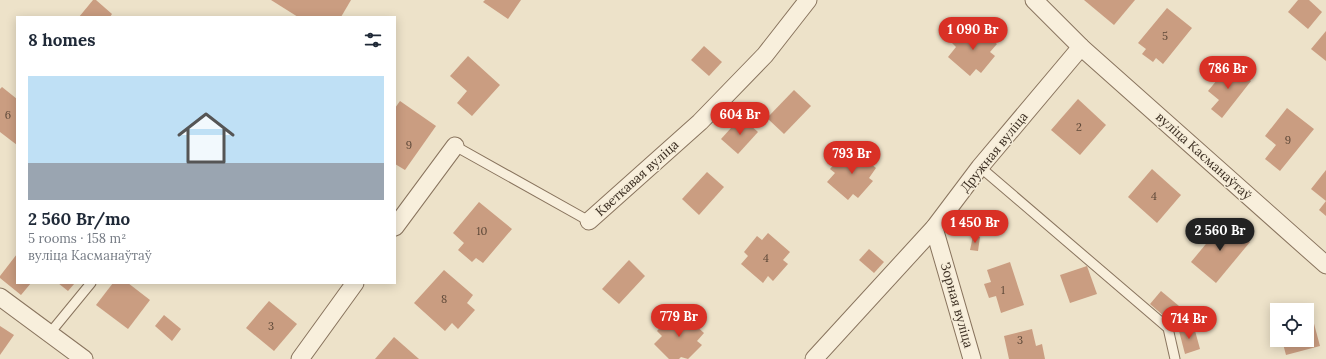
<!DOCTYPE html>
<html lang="en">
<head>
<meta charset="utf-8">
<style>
	:root { --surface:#fff; --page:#f2f2f3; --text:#1f2937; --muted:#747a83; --line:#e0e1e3; --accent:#d93025 }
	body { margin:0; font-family:Lora,serif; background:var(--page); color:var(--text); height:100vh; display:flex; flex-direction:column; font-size:15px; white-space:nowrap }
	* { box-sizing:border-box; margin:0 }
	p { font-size:13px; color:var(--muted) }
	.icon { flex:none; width:22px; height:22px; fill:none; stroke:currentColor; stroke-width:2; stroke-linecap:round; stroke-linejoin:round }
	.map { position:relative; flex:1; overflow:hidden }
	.panel { position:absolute; left:16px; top:16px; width:380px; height:268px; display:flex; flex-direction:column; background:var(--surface); border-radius:0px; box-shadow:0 2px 10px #0003 }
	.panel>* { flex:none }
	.tools { position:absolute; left:1270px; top:303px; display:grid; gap:8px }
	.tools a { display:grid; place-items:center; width:44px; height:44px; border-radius:0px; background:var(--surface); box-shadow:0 2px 10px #0003; font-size:20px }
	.price { position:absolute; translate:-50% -34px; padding:0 9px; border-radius:14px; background:var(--accent); color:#fff; font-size:13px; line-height:26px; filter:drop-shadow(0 1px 2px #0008) }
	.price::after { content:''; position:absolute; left:50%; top:24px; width:12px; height:9px; margin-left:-6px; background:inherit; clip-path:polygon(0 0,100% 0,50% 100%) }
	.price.active { background:#222; color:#fff }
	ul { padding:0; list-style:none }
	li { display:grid; align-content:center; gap:8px; height:212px; padding:0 12px }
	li+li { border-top:1px solid var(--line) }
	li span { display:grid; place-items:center; height:124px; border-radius:0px; color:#555 }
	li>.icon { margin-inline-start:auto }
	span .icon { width:72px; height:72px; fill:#fffc; stroke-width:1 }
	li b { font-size:17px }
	h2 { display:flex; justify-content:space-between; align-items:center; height:48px; padding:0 12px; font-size:17px }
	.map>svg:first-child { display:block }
</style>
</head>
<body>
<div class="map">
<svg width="1326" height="359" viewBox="0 0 1326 359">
	<rect width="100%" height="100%" fill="#ede2c9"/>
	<g fill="#ca9d81">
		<path d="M93,0h3l16,14 -2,3h-31z"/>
		<path d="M271,0h80l-10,17h-43z"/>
		<path d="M485,0h36l-13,19 -25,-17z"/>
		<path d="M1084,0h51l-21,25z"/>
		<path d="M1298,0h11l13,12 -14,17 -20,-17z"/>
		<path d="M1167,8l25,20 -29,36 -7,-6 -3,4 -11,-8 4,-5 -8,-6z"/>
		<path d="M975,25l22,19 -7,8 5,4 -14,17 -5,-4 -6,7 -22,-19 8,-10 -4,-4 13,-15 5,4z"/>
		<path d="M1326,31v30l-15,-12z"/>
		<path d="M704,46l18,16 -13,14 -18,-16z"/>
		<path d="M468,56l32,29 -28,31 -15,-13 10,-12 -17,-15z"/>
		<path d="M1230,64l21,17 -29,37 -11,-9 8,-9 -11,-9z"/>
		<path d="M2,87l15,12v46l-17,-13v-43z"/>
		<path d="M794,90l17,16 -27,28 -17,-16z"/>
		<path d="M1078,99l28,26 -26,30 -29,-25z"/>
		<path d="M400,101l36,25 -31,44 -10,-6v-56z"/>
		<path d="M1287,108l27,21 -34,42 -15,-12 11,-14 -11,-9z"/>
		<path d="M741,117l17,15 -20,22 -17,-15z"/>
		<path d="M854,150l22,18 -7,10 4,3 -15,17 -5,-4 -5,6 -21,-18 8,-9 -5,-4 13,-15 4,4z"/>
		<path d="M1152,169l29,26 -24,28 -29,-26z"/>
		<path d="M1326,170v31l-15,-12z"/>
		<path d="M707,172l17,15 -25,28 -17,-16z"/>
		<path d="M1326,201v15l-7,-6z"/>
		<path d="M479,202l33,27 -29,34 -7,-5 -4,4 -14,-12 6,-7 -11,-10z"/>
		<path d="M1225,221l25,21 -34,41 -25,-21z"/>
		<path d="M768,233l22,19 -7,8 5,4 -15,17 -5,-5 -5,7 -22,-19 7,-8 -4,-4 13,-16 5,4z"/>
		<path d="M973,236l7,1 -2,14 -8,-1z"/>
		<path d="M869,249l15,13 -10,11 -15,-13z"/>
		<path d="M17,254v29h14l-10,12 -21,-17v-2z"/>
		<path d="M629,260l16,16 -26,28 -17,-15z"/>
		<path d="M1010,262l14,43 -23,8 -5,-17 -7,2 -5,-14 7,-2 -4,-12z"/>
		<path d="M1087,266l10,28 -27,9 -10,-28z"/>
		<path d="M444,270l29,25 -6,8 8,7 -17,19 -6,-6 -7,8 -31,-28z"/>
		<path d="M58,283h17l-7,8z"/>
		<path d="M113,283h15l22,17 -22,29 -32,-24z"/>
		<path d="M1161,291l24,20 -12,13 -23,-20z"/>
		<path d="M269,301l28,23 -23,27 -28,-23z"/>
		<path d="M1309,305l11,41 -34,9 -4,-15h25v-30l-16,-1z"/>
		<path d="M682,313l22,20 -7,8 5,4 -14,14 -7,-2 -2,2h-10l-15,-15 8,-8 -5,-5 13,-15 5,4z"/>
		<path d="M164,315l17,14 -9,12 -17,-15z"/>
		<path d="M0,326l14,9 -14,20z"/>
		<path d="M1194,327l6,22 -15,5 -6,-23z"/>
		<path d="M1032,329l4,17 6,-2 3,15h-36l-5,-23z"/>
		<path d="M394,337l25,22h-44z"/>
	</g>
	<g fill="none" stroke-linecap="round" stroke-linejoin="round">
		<defs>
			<g id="lane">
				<path d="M455,146l134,75"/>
				<path d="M980,167l188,161 7,31"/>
				<path d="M50,333l41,-50"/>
			</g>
			<g id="street">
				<path d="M1034,0l47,47 245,218"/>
				<path d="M589,221l111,-99 65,-67 43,-55"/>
				<path d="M395,227l60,-81"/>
				<path d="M934,228l38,131"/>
				<path d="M0,297l84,62"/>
				<path d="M300,359l55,-76"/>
				<path d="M814,359l120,-131 46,-61 101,-120"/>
			</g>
		</defs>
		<use href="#lane" stroke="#89745e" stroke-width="11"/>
		<use href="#street" stroke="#89745e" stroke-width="19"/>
		<use href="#lane" stroke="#f8efdc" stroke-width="9"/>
		<use href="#street" stroke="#f8efdc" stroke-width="17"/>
	</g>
	<g text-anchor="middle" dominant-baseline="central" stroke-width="3" stroke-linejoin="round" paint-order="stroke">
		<g font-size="11" fill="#5e4939">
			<text x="1165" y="36">5</text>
			<text x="8" y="115">6</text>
			<text x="1079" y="127">2</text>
			<text x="1288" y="140">9</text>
			<text x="409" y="145">9</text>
			<text x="1154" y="196">4</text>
			<text x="482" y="231">10</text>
			<text x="766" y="258">4</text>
			<text x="1003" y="290">1</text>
			<text x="444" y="299">8</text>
			<text x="271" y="326">3</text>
			<text x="1020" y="340">3</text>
		</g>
		<g font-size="13" fill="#3a2d21" stroke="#f5ecd8">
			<text transform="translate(994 152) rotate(-51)">Дружная вуліца</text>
			<text transform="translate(1204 156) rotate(42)">вуліца Касманаўтаў</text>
			<text transform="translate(637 178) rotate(-42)">Кветкавая вуліца</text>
			<text transform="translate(957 305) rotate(74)">Зорная вуліца</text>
		</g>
	</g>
</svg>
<div class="tools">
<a><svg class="icon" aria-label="locate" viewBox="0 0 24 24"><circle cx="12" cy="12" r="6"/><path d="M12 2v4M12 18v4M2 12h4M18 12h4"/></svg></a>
</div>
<b class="price" style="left:973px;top:51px">1 090 Br</b>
<b class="price" style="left:1228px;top:90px">786 Br</b>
<b class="price" style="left:740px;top:136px">604 Br</b>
<b class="price" style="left:852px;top:175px">793 Br</b>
<b class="price" style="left:975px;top:244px">1 450 Br</b>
<b class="price active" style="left:1220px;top:252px">2 560 Br</b>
<b class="price" style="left:679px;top:338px">779 Br</b>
<b class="price" style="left:1189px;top:340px">714 Br</b>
<section class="panel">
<h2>8 homes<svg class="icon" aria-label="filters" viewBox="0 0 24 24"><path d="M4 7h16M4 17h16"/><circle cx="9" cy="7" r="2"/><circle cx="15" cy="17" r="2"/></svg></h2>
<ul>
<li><span style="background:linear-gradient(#bfe0f5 70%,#9aa5b1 0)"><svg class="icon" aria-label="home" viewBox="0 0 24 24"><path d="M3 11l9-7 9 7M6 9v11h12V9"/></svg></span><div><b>2 560 Br/mo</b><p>5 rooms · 158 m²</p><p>вуліца Касманаўтаў</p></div></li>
</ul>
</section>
</div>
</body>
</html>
